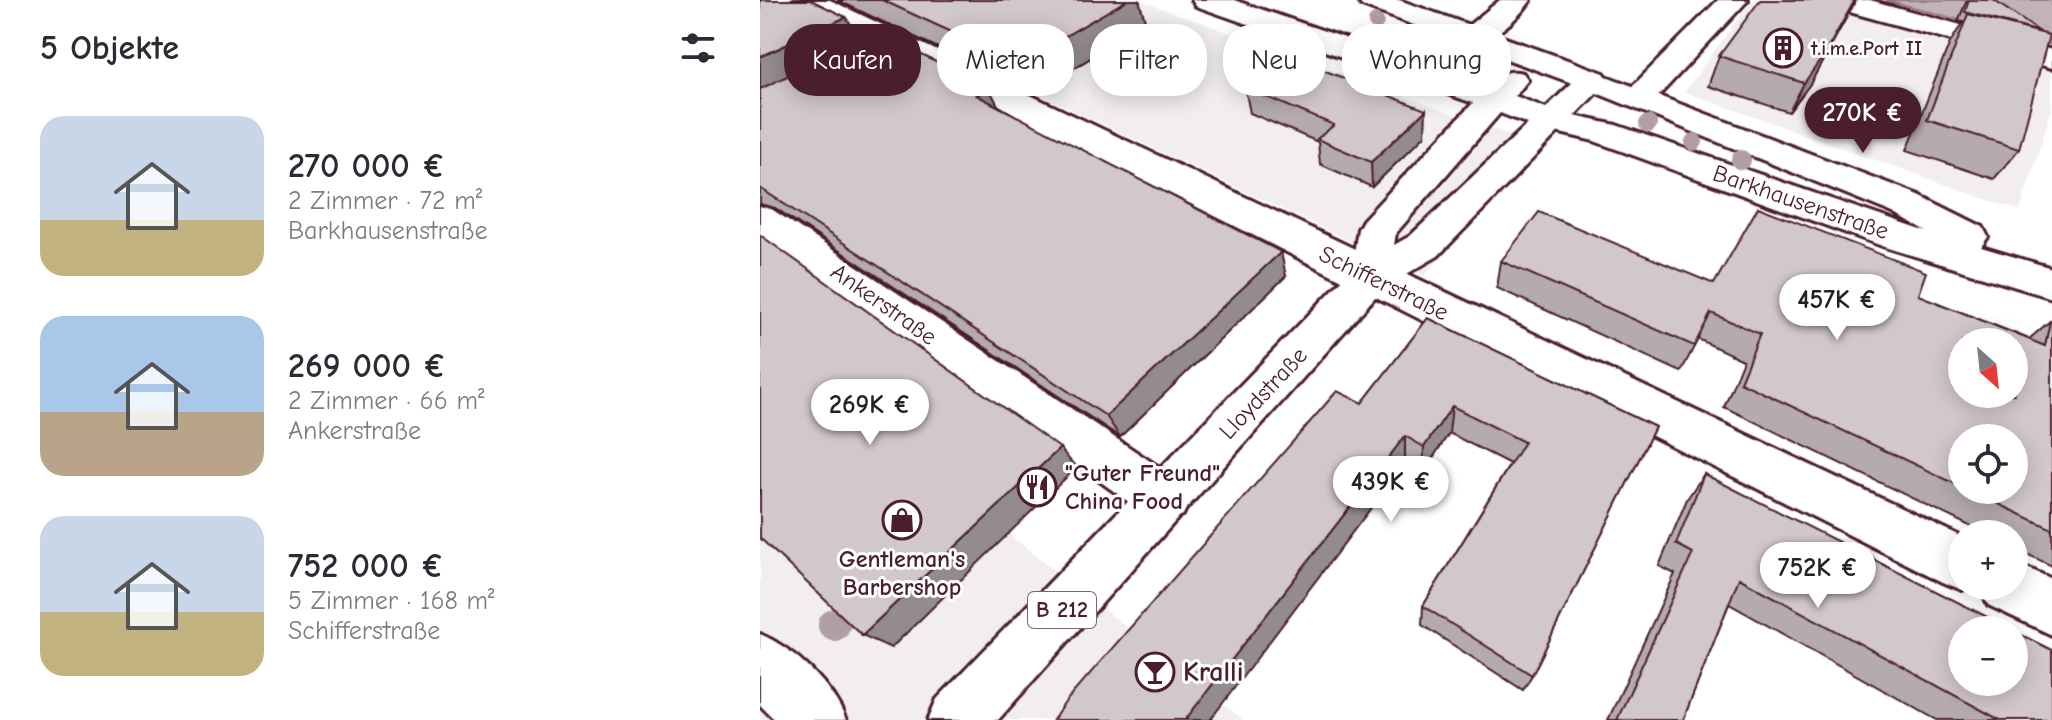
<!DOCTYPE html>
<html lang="de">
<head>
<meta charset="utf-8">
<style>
	:root { --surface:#fff; --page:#f7f7f7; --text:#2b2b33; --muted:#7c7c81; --accent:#4a1f2b }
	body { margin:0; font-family:"Comic Neue",sans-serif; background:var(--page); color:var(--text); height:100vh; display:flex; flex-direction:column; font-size:30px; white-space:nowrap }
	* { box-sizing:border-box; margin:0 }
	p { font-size:26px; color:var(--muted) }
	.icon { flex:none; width:44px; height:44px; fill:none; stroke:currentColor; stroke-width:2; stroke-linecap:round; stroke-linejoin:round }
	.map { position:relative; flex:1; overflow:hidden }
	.sheet { display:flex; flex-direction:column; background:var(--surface); width:760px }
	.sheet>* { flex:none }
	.guide { position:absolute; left:24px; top:24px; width:760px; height:72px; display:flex; gap:16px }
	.needle { width:52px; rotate:153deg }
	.tools { position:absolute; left:1188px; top:328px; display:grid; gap:16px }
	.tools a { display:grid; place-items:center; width:80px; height:80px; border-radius:50%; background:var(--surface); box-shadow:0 4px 20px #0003; font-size:40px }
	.price { position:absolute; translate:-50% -68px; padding:0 18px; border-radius:28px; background:#fff; color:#222; font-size:26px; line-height:52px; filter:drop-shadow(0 2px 4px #0008) }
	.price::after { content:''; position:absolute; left:50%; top:48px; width:24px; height:18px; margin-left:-12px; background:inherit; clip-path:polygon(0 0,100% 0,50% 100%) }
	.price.selected { background:var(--accent); color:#fff }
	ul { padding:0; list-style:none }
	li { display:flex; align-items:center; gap:24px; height:200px; padding:0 40px }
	li span { display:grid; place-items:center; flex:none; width:224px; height:160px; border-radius:24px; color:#555 }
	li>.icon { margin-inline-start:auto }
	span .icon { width:96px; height:96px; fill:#fffc; stroke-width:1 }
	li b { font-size:34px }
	h2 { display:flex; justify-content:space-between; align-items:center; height:96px; padding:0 40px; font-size:34px }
	.pill { padding:0 28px; border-radius:32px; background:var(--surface); box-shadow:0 4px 20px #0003; font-size:28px; line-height:72px }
	.pill.selected { background:var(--accent); color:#fff }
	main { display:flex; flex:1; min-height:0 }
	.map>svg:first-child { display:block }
</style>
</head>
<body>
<main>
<section class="sheet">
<h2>5 Objekte<svg class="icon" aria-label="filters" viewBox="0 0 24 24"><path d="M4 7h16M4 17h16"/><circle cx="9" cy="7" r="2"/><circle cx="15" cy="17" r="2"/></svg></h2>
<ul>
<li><span style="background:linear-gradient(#c9d6e8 65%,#c2b280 0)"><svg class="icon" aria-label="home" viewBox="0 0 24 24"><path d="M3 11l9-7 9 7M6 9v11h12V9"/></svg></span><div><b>270 000 €</b><p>2 Zimmer · 72 m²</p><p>Barkhausenstraße</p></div></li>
<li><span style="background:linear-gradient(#a9c7e8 60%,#b9a48a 0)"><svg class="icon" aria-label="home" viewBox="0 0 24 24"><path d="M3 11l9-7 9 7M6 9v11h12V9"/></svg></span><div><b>269 000 €</b><p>2 Zimmer · 66 m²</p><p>Ankerstraße</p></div></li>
<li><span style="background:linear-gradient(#c9d6e8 60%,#c2b280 0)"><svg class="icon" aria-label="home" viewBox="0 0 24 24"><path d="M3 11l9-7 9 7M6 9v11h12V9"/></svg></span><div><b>752 000 €</b><p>5 Zimmer · 168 m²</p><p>Schifferstraße</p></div></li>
</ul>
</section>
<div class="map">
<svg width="1292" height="720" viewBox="0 0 1292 720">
	<rect width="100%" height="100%" fill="#fff"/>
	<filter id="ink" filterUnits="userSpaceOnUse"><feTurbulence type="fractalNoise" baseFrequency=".0125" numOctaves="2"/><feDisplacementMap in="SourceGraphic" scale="16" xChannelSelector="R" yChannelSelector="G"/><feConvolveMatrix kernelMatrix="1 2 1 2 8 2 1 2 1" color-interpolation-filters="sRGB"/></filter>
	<g filter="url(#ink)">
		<g fill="#f2eeef">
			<path d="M79,0h300l405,147 -120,129z"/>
			<path d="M992,0h72l228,66v43l-32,102 -336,-119z"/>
			<path d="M0,338l484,382h-484z"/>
		</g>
		<path fill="#c1b3b6" stroke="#91787e" stroke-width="2" d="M1126,0h166v45z"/>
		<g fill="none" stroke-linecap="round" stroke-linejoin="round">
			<defs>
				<g id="street">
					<path d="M33,0h37l1132,537v49h10l-10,4 -19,-8 -1146,-576z"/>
					<path d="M740,0h31c-13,19 -45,48 -68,42l-5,-6 5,-6z"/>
					<path d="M958,0h30l-97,104 -11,3 -11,-3 -5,-7 5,-7z"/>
					<path d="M1064,0h46l182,50v18l-224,-62z"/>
					<path d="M0,206l13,4 410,273 7,16 -7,16 -18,7 -18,-7 -387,-277z"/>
					<path d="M1254,562l38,17v56l-64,-30 -8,-19h34z"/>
					<path d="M0,634c35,15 72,51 86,86h-71l-15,-15z"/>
				</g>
				<path id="secondary" d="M833,71l326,124 64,32 5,10 -7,10 71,21v30l-167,-51 -291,-106 -55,-13 -5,-7 5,-7 12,-3 65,14 311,107 -34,-19 -311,-126 -5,-7 5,-7z"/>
				<path id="primary" d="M432,0h42l254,87c12,-13 18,-18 35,-14l5,7 -13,16 31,12 26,-25 -210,-77 -4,-6h41l205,73 5,7 -171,176 -54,31 -386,433h-70l9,-21 414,-428 7,-42 5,-9 110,-117 -277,-97zM740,113l28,11 -118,112 -16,9 2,-12z"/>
			</defs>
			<use href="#street" stroke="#4a1f2b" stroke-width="6"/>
			<use href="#secondary" stroke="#4a1f2b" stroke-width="6"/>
			<use href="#primary" stroke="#4a1f2b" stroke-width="6"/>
			<use href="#street" fill="#fff" fill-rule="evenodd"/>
			<use href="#secondary" fill="#fff" fill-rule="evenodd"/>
			<use href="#primary" fill="#fff" fill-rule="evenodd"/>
		</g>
		<g fill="#b19ea3">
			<circle cx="616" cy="22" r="8"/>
			<circle cx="657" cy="36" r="8"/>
			<circle cx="888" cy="124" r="9"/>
			<circle cx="934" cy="142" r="9"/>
			<circle cx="981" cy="160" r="10"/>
			<circle cx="74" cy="625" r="16"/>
		</g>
		<g fill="#b5abaf" stroke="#4a1f2b" stroke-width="2" fill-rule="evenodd">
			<path d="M0,0l86,17 15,23 138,66 287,170 -166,161 -345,-229 -15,-4z"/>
			<path d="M77,0h302l7,24 -113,69z"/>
			<path d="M1096,0l-46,84 -21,28 -81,-26 11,-30z"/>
			<path d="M1207,0h26l26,149 -25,30 -87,-29 43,-107 13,-21 -5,-1z"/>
			<path d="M485,88l180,47 -53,52 -52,-23 -2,-22 -68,-29z"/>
			<path d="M741,261l213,23 204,11 111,44 21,-18 2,1v244l-38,-18v-14h-28l-262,-127 19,-47 -45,-21 -17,33 -184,-84zM1202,438l52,52h-52z"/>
			<path d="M668,318l227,109 -123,248 -9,15 -101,-65 1,-19 87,-142 -61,-31 -26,40 -18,-10 -43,-60z"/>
			<path d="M944,474l348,246h-115l-208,-116 -46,116h-75l67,-146 -16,-8 28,-67z"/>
		</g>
		<g fill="#938b8e" stroke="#4a1f2b" stroke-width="2">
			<path d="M367,0h12l7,24 -113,69 -14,-30z"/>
			<path d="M1096,0l-46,84 -21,28 15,-29z"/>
			<path d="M86,17l16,25 -102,50v-35z"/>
			<path d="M229,88l13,25 -26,-18z"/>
			<path d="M666,110l-1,25 -53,52 -1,-25z"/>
			<path d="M521,252l5,24 -166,161 -14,-21z"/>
			<path d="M692,406l-3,27 -26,40 1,-26z"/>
			<path d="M645,436v27l-195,257h-25z"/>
			<path d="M300,448l16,20 -185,180 -29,-13z"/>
		</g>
		<g fill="#d2c7cb" stroke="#4a1f2b" stroke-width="2" fill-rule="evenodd">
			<path d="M0,0h51l35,17 -86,40z"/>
			<path d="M122,0h245l-108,63z"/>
			<path d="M1000,0h95l-31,55 -20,28 -85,-27z"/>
			<path d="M1209,0h24l47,32 -75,-20z"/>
			<path d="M1208,14l81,21 -30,114 -92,-29z"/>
			<path d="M117,33l112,55 -13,7 305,157 -175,164 -346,-228v-99z"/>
			<path d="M527,56l139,54 -55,52 -54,-23 17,-14 -89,-37z"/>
			<path d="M998,207l168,65 -8,23 127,51 5,-25 2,1v207l-83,-39h45v-52h-52v49l-222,-105 20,-48 -49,-21 -17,33 -193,-85 38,-49 175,72zM1202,342h52v52h-52z"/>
			<path d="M0,235l300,213 -198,187 -102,-97z"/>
			<path d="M668,318l227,109 -123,248 -109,-69 101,-164 -72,-36 -28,41 -19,-11 -220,284h-132l13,-19 271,-310 25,12z"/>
			<path d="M944,474l309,156h-51v52h52v-51l38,19v70h-52l-261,-142 -56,142h-66l76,-167 -17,-9z"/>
		</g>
	</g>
	<defs>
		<symbol id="building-ring" viewBox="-11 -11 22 22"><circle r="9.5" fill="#fff" stroke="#4a1f2b" stroke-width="1.5"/><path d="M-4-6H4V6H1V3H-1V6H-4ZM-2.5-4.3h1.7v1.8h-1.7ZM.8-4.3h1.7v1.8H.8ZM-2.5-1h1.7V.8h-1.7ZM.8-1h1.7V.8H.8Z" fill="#4a1f2b"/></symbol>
		<symbol id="restaurant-ring" viewBox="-11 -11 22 22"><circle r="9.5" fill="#fff" stroke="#4a1f2b" stroke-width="1.5"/><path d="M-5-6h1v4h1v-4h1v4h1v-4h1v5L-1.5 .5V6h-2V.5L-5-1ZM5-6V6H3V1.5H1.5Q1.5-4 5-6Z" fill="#4a1f2b"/></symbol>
		<symbol id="shop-ring" viewBox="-11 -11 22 22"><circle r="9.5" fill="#fff" stroke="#4a1f2b" stroke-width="1.5"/><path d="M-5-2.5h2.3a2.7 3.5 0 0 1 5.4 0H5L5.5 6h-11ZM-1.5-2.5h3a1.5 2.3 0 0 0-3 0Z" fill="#4a1f2b"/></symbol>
		<symbol id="bar-ring" viewBox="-11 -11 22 22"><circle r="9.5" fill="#fff" stroke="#4a1f2b" stroke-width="1.5"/><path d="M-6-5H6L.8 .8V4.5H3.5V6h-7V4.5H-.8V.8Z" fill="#4a1f2b"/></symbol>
	</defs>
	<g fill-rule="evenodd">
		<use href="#building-ring" x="1001" y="26" width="44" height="44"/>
		<use href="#restaurant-ring" x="255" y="465" width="44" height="44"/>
		<use href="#shop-ring" x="120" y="498" width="44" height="44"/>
		<use href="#bar-ring" x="373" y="650" width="44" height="44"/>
	</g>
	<g text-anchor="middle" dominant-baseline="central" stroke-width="6" stroke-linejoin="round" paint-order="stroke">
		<g font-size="20" font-weight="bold" fill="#4a1f2b" stroke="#fff" text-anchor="start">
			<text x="1051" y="48">t.i.m.e.Port II</text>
		</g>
		<rect fill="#fff" stroke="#80626b" stroke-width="2" x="268" y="592" width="68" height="36" rx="6"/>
		<g font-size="22" font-weight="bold" fill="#4a1f2b">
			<text x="302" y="610">B 212</text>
		</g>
		<g font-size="24" fill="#4a1f2b" stroke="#fff">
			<text transform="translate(1041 202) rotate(19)">Barkhausenstraße</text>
			<text transform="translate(624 283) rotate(26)">Schifferstraße</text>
			<text transform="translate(124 304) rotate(35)">Ankerstraße</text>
			<text transform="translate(503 393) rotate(-47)">Lloydstraße</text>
		</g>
		<g font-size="24" font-weight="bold" fill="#4a1f2b" stroke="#fff" text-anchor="start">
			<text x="305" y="473">"Guter Freund"<tspan x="305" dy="28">China Food</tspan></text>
			<text x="142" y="559" text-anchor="middle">Gentleman's<tspan x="142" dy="28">Barbershop</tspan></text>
		</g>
		<g font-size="28" font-weight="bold" fill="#4a1f2b" stroke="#fff" text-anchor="start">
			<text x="423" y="672">Kralli</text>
		</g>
	</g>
</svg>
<div class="tools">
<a><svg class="needle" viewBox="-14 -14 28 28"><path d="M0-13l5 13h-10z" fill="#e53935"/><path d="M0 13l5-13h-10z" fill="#7c7c81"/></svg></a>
<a><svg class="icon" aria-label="locate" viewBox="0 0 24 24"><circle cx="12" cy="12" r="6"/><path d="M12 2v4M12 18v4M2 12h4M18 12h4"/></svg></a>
<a>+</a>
<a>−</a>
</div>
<b class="price selected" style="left:1103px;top:155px">270K €</b>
<b class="price" style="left:1077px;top:342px">457K €</b>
<b class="price" style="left:110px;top:447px">269K €</b>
<b class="price" style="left:631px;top:524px">439K €</b>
<b class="price" style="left:1058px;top:610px">752K €</b>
<div class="guide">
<a class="pill selected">Kaufen</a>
<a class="pill">Mieten</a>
<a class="pill">Filter</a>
<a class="pill">Neu</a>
<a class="pill">Wohnung</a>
</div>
</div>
</main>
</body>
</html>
